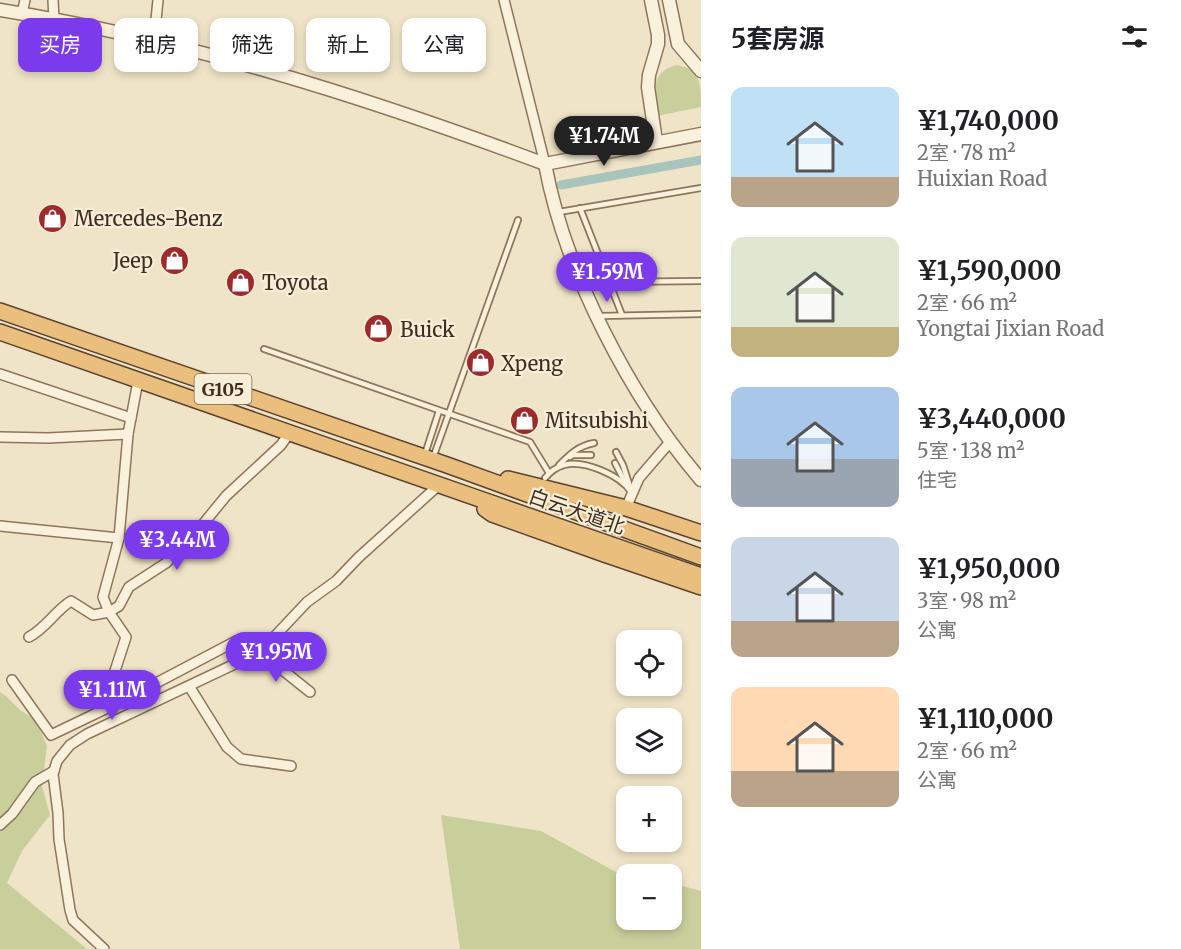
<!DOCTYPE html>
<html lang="zh">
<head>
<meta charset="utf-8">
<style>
	:root { --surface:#fff; --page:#f6f6f6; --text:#202124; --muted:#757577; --accent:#7c3aed }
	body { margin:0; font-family:Merriweather,"Noto Sans SC",serif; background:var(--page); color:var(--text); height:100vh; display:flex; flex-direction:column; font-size:22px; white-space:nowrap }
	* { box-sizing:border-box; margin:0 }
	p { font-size:20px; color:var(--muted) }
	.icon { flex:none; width:33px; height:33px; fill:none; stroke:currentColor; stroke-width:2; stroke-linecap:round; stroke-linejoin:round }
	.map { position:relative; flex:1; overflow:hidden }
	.details { display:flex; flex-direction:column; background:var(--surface); width:480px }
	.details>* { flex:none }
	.banner { position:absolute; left:18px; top:18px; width:570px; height:54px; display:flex; gap:12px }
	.tools { position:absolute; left:616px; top:630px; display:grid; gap:12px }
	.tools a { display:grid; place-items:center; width:66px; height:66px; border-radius:12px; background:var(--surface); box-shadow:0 3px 9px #0003; font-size:30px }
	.price { position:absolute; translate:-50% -51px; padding:0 14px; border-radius:21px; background:var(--accent); color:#fff; font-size:20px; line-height:39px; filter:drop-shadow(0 2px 3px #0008) }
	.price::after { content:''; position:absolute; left:50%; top:36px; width:18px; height:14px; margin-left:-9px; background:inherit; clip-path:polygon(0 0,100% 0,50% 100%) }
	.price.selected { background:#222; color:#fff }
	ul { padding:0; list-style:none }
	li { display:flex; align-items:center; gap:18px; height:150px; padding:0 30px }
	li span { display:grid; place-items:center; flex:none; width:168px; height:120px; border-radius:12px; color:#555 }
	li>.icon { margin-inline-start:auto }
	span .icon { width:72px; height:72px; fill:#fffc; stroke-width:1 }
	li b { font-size:26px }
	h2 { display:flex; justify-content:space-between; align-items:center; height:72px; padding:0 30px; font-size:26px }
	.chip { padding:0 21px; border-radius:12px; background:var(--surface); box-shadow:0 3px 9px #0003; font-size:21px; line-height:54px }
	.chip.selected { background:var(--accent); color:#fff }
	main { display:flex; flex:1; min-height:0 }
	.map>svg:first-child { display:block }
</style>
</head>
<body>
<main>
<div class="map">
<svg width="701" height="949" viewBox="0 0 701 949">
	<rect width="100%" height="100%" fill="#f0e4c8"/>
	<g fill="#c9cf9b">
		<path d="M676,65c25,3 25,20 25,42l-44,9c-3,-22 -8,-43 19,-51z"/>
		<path d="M0,692l6,4 14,14 16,10 11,26 -5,40 8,29 -28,36 -15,32 80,66h-87z"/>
		<path d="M441,815l100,16 86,47v42h45v-37l29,8v58h-241z"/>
	</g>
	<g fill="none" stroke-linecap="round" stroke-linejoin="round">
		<path stroke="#a9c4bc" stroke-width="9" d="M561,185l140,-25"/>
		<defs>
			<g id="service">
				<path d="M580,208l42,107"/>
				<path d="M559,212l142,-24"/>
				<path d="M609,282l92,-1"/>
				<path d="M600,316l101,-2"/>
				<path d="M264,349l266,93 19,31"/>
				<path d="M616,452l7,13 7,22"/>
				<path d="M425,454l14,-43"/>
				<path d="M570,457l3,-2h18"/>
				<path d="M433,458l85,-238"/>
				<path d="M615,463l11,21"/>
				<path d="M559,465c11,-11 19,-19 35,-22"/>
				<path d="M545,478c5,-6 11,-11 19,-13 20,-6 57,11 67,27"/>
			</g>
			<g id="minor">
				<path d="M53,0l1,19"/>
				<path d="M504,0l41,164"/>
				<path d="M22,13l3,-13"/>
				<path d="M154,40l4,-40"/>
				<path d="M0,374l131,44"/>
				<path d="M0,437l48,1 80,-4"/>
				<path d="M626,508l13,-30 31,-36"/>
				<path d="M0,526l119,12"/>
				<path d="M29,637c17,-9 26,-26 42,-36l22,14 16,-3 10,-6 10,-19 37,-24 33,-34 27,-33 55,-51 9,-13"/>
				<path d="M260,652l50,40"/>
				<path d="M12,680l39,55 73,-35 112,-59"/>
				<path d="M189,686l38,61 14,12 50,7"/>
				<path d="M124,700l-12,-20 14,-43 -17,-25 -6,-15 16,-59 9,-104 10,-53"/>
				<path d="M0,825l12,-11 23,-32 19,-11"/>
				<path d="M104,949l-31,-29 -3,-10 -11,-71 -1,-26 -5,-39 4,-13 13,-16 17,-11 173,-82 47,-50 29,-21 23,-24 81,-73"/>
			</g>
			<g id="tertiary">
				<path d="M651,0l7,35v9l-9,31 -1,12 8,54"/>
				<path d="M669,0l9,44 23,27"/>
				<path d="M0,10c187,30 368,88 545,154"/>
				<path d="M545,164c20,108 85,233 156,316"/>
				<path d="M545,164l156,-30"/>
			</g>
			<g id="trunk">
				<path d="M0,311l447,154 254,92"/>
				<path d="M0,332l701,244"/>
				<path d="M508,479l118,29 75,25"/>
				<path d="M485,509l7,5 112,40 97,33"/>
			</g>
		</defs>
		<use href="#service" stroke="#8d765c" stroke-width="8"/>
		<use href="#minor" stroke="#8d765c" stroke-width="12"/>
		<use href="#tertiary" stroke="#8d765c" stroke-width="15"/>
		<use href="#trunk" stroke="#5b4430" stroke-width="18"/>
		<use href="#service" stroke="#faf1dc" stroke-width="4.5"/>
		<use href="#minor" stroke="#faf1dc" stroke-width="9"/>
		<use href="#tertiary" stroke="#faf1dc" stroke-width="12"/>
		<use href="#trunk" stroke="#eabe7c" stroke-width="15"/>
	</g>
	<defs>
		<symbol id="shop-disc" viewBox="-11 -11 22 22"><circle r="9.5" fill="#9e2a2b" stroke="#f7eed8"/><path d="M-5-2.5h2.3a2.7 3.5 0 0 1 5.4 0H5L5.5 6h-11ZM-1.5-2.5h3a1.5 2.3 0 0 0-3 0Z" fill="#fff"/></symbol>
	</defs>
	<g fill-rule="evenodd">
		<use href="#shop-disc" x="36" y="202" width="33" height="33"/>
		<use href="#shop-disc" x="158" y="244" width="33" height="33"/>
		<use href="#shop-disc" x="224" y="266" width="33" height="33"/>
		<use href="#shop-disc" x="362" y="312" width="33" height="33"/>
		<use href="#shop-disc" x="464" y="346" width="33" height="33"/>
		<use href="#shop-disc" x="508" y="404" width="33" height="33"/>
	</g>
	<g text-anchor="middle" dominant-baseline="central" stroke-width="4.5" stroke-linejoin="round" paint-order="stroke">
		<rect fill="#f7eed8" stroke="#756857" stroke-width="1.5" x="194.5" y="374" width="57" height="30" rx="4.5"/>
		<g font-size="18" font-weight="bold" fill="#3d2e20">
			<text x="223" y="389">G105</text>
		</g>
		<g font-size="20" fill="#3d2e20" stroke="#f7eed8" text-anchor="start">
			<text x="74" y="218">Mercedes-Benz</text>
			<text x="153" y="260" text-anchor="end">Jeep</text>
			<text x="262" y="282">Toyota</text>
			<text x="400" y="329">Buick</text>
			<text x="501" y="363">Xpeng</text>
			<text x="545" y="420">Mitsubishi</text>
		</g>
		<g font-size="20" fill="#3d2e20" stroke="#f7eed8">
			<text transform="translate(577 511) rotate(19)">白云大道北</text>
		</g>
	</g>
</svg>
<div class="tools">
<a><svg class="icon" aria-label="locate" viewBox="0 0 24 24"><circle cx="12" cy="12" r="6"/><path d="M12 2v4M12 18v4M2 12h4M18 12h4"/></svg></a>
<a><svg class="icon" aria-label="layers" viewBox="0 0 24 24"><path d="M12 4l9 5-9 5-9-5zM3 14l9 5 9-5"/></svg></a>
<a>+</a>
<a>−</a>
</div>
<b class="price selected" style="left:604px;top:167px">¥1.74M</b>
<b class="price" style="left:607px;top:303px">¥1.59M</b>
<b class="price" style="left:177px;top:571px">¥3.44M</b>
<b class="price" style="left:276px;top:683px">¥1.95M</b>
<b class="price" style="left:112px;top:721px">¥1.11M</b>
<div class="banner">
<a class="chip selected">买房</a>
<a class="chip">租房</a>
<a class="chip">筛选</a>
<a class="chip">新上</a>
<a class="chip">公寓</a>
</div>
</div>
<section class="details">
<h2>5套房源<svg class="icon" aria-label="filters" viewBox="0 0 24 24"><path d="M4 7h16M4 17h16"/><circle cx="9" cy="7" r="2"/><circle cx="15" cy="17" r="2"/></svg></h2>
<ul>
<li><span style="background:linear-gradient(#bfe0f5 75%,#b9a48a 0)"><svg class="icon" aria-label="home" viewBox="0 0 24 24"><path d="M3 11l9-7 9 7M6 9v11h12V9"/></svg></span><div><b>¥1,740,000</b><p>2室 · 78 m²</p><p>Huixian Road</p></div></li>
<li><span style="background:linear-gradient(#dfe7d0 75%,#c2b280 0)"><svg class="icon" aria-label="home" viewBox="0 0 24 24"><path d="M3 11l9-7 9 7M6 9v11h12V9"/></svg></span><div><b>¥1,590,000</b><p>2室 · 66 m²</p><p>Yongtai Jixian Road</p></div></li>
<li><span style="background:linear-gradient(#a9c7e8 60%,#9aa5b1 0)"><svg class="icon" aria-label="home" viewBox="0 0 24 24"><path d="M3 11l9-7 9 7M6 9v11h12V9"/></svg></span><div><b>¥3,440,000</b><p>5室 · 138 m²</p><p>住宅</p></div></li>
<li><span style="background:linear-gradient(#c9d6e8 70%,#b9a48a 0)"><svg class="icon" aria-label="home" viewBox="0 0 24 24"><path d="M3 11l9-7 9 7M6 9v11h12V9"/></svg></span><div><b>¥1,950,000</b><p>3室 · 98 m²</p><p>公寓</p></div></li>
<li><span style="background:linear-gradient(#ffd9b3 70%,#b9a48a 0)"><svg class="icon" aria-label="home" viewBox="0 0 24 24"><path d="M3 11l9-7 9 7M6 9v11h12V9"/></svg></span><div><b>¥1,110,000</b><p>2室 · 66 m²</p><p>公寓</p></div></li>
</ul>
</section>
</main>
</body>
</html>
